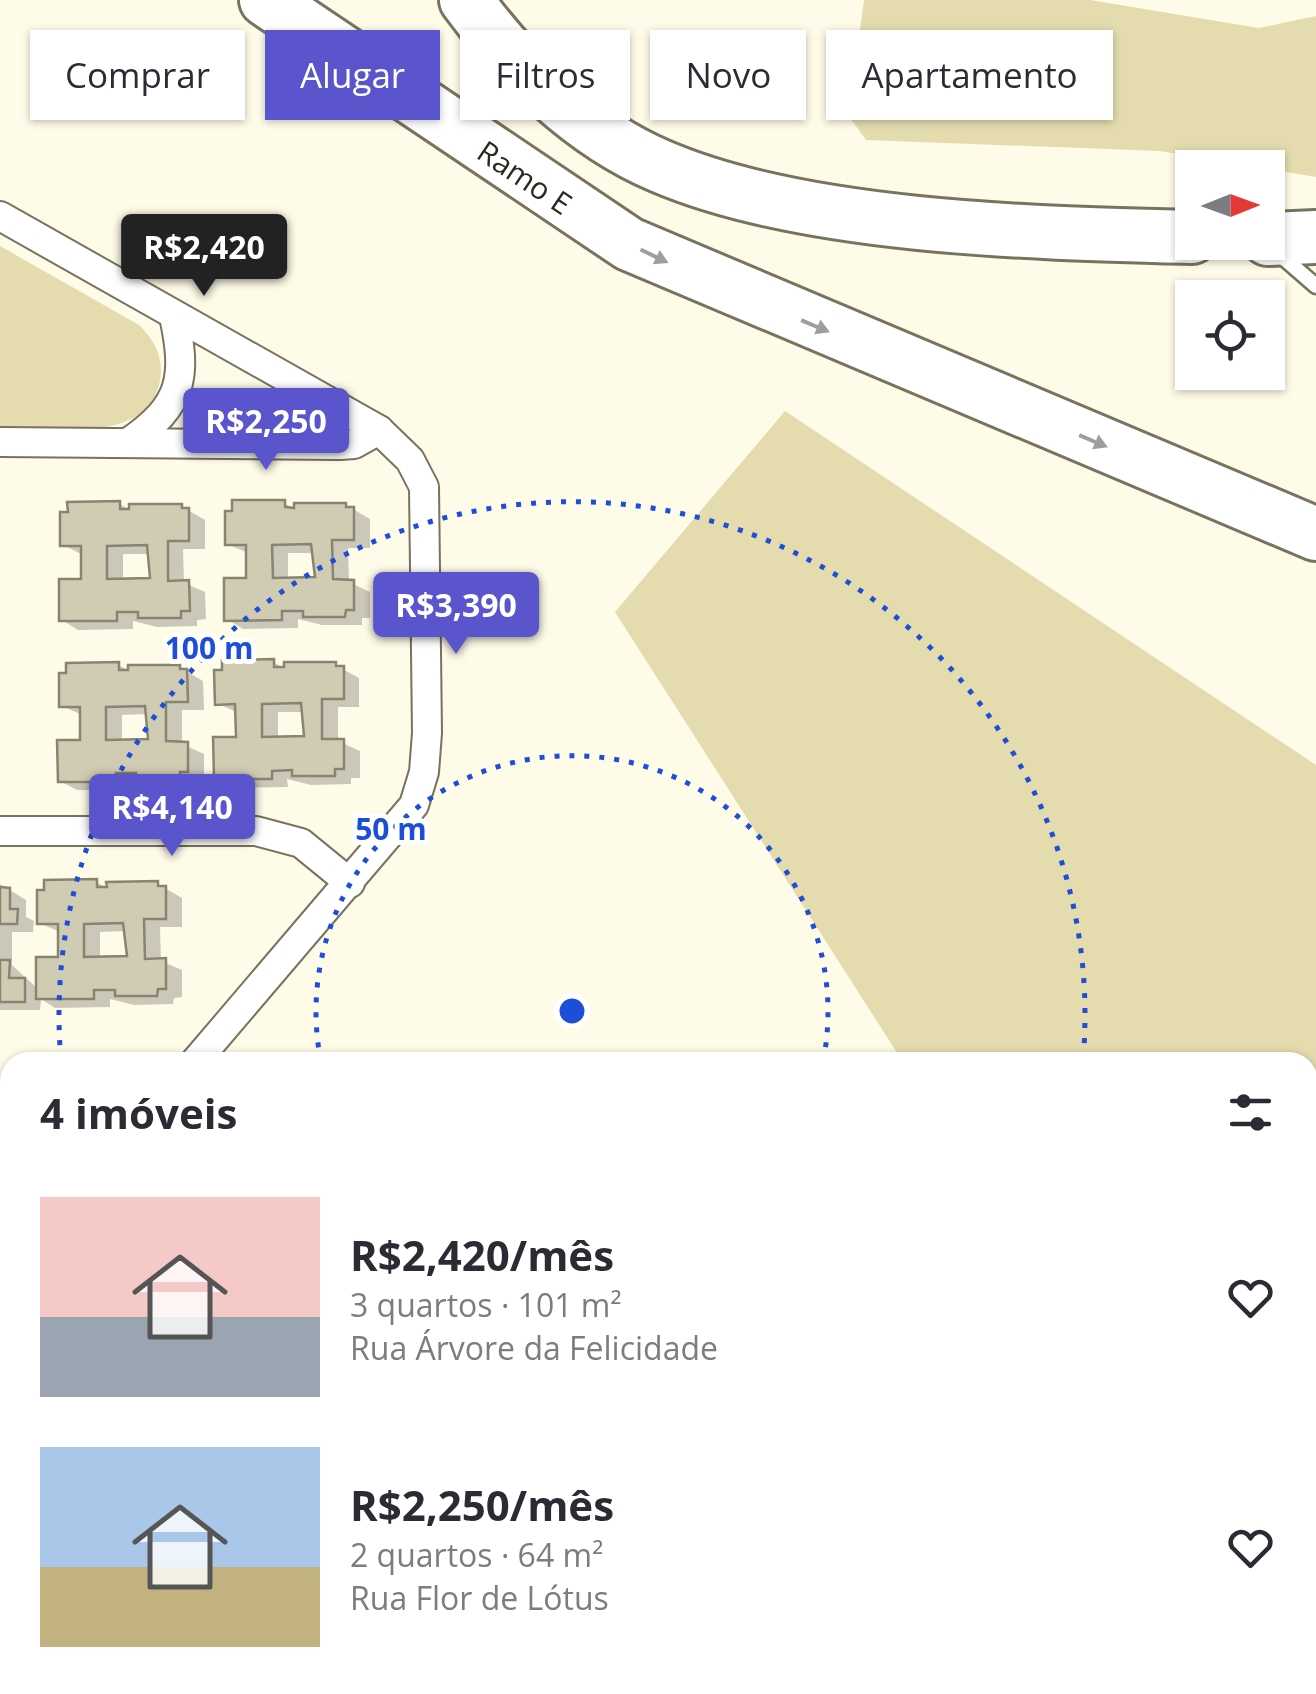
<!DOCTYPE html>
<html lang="pt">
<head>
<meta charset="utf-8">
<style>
	:root { --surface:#fff; --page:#f2f2f3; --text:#2b2b33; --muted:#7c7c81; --accent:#5a55cd }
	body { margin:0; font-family:"Open Sans",sans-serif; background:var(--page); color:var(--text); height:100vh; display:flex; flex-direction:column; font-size:38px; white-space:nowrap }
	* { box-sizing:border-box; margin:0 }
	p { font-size:32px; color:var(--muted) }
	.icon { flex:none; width:55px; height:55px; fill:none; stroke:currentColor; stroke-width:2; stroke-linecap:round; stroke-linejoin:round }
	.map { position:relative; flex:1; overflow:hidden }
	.details { position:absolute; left:0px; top:1052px; width:1318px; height:642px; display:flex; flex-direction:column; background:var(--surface); border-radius:30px 30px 0 0; box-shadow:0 2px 8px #0004 }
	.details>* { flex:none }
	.banner { position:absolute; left:30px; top:30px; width:1258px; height:90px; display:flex; gap:20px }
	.needle { width:65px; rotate:89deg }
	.tools { position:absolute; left:1175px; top:150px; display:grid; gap:20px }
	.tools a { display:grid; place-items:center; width:110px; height:110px; border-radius:0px; background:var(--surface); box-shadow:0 2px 8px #0004; font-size:50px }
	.price { position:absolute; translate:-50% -85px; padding:0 22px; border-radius:10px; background:var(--accent); color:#fff; font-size:32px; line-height:65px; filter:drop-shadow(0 2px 5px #0008) }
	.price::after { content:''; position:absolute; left:50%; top:60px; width:30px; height:22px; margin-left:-15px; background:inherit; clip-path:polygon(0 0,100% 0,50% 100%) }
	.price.selected { background:#222; color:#fff }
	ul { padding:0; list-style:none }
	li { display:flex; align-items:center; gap:30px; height:250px; padding:0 40px }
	li span { display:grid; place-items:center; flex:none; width:280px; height:200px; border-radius:0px; color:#555 }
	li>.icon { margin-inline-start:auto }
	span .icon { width:120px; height:120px; fill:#fffc; stroke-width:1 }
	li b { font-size:42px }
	h2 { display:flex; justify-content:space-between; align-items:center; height:120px; padding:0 40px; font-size:42px }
	.tag { padding:0 35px; border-radius:0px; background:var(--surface); box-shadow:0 2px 8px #0004; font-size:35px; line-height:90px }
	.tag.selected { background:var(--accent); color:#fff }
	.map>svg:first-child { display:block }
</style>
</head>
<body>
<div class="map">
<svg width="1316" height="1694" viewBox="0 0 1316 1694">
	<rect width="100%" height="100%" fill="#fefbe8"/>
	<g fill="#e4dcae">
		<path d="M864,0h226l169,28 57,-12v161l-156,-26 -294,-11 -18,-25z"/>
		<path d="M0,246l139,79c16,16 25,33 21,56 -12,66 -113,46 -160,46z"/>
		<path d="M785,411l531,354v648l-8,-5v-346h-405l-288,-450z"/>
	</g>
	<g fill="#0003" fill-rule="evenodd">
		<path d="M284,503l13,7 49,-5 24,14v29h-22l1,34 21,10v26h-8v7h-40l-24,-6v9l-55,1 -16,-10 21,-39v-27l-21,-9zM288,553h27l2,27h-29z"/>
		<path d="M119,504l13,7 49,-5 24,14v29h-22l1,34 21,9 1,27 -9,1v6l-40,1 -24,-6v8l-55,1 -16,-10 22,-38 -1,-27 -20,-10zM123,554h27l3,27h-30z"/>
		<path d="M273,662l13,7 49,-4 24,13v29h-21v34l22,10v27h-9v6l-40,1 -24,-6 1,8 -55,1 -17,-10 22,-38v-27l-21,-10zM278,712h26l3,27h-29z"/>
		<path d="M118,665l13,7 48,-5 24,14 1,29h-22v34l22,10v26h-9l1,7h-40l-24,-6v9h-55l-17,-9 23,-39 -1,-27 -20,-9zM149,714l2,28h-29v-27z"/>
		<path d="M96,882l13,7 49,-5 24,14v29h-22l1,34 21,9v27l-8,1 -1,6 -39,1 -24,-6v8l-55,1 -14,-9 -1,11h-40v-126l26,16v17l8,4 -1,11h-21v33l26,24 22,-30v-27l-21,-9zM126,931l3,28h-29v-27z"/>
		<path d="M5,1169l5,3v38l-10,6v-44z"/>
	</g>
	<g fill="#d0ccb4" stroke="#88846f" stroke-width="2.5" fill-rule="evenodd">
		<path d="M232,500h53v7l9,1v-5h52v4h8v33h-22l1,39 21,1v30h-8l-1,7h-42v-6h-21v9l-58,1v-43h22v-33h-21v-34h7zM311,544l4,33 -42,1 -1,-33z"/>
		<path d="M120,501v8h9v-5h53v4h7v33h-21v40l21,-1 1,31h-9v7h-43v-6h-21v9h-58v-42h22v-33h-21v-34h8l-1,-10zM147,545l3,33 -43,1v-33z"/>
		<path d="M274,659v8h10v-5h52v4h8v33h-22v40h22v30h-9v7h-43v-6l-20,1v8h-58l-1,-42h23l-1,-33 -20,1 -1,-35h8v-10zM301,703l3,33 -42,1v-33z"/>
		<path d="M119,662v8h9v-5h52v4h7l1,33h-22v39l22,1v30h-8v7h-44v-6h-20v9h-58l-1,-42h23v-33h-21v-34h7v-10zM145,706l3,33 -42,1v-33z"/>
		<path d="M97,879v8h10l-1,-5 52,-1v5h8v33h-22l1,40 21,-1v31h-8l-1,7h-42v-6h-21v9h-58v-42h22v-33h-21v-34h7v-10zM123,923l4,33 -43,1v-33z"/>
		<path d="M0,887l10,1v21h8l-1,15h-17z"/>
		<path d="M0,960h10l-1,18h16v24h-25z"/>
	</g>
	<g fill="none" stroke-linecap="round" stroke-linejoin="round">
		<defs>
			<g id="lane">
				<path d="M1278,253l38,33"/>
				<path d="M1308,1656l8,-4"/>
				<path d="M1205,1694l24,-9"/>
			</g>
			<g id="street">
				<path d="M0,216l379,214 31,30 14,27 3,246 -3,39 -10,33 -219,257"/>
				<path d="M0,442l340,3 14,-1 25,-14"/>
				<path d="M129,442c54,-37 58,-65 45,-126"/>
				<path d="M0,831h256l45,12 49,40"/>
				<path d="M0,1287l10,-10"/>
			</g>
			<g id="highway">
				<path d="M266,0l363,244 687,290"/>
				<path d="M466,0c49,67 116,133 194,166 144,62 375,67 532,71"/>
				<path d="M1268,239l48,-2"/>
			</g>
		</defs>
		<use href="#lane" stroke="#77735e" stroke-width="19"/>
		<use href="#street" stroke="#77735e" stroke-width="32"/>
		<use href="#highway" stroke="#77735e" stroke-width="58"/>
		<use href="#lane" stroke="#fff" stroke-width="14"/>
		<use href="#street" stroke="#fff" stroke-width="28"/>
		<use href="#highway" stroke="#fff" stroke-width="52"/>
	</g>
	<defs><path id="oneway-solid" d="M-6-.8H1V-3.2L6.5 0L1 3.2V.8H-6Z" transform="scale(2.5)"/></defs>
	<g fill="#9f9e9a">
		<use href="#oneway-solid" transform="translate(654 256) rotate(26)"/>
		<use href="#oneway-solid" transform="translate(815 326) rotate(23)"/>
		<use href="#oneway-solid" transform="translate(1093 441) rotate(23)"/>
	</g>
	<g fill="none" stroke="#1d4ed8" stroke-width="5" stroke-dasharray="5 10">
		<path d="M321 1062A256 256 0 1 1 823 1062"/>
		<path d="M61 1060A513 513 0 1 1 1083 1060"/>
	</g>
	<g text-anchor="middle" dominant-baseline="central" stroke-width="10" stroke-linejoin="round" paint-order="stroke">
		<g font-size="30" fill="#2a281f" stroke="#fff">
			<text transform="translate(525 177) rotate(34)">Ramo E</text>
		</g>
	</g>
	<circle cx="572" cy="1011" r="15" fill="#1d4ed8" stroke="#fff" stroke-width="5"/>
	<g font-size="30" text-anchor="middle" font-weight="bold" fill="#1d4ed8" stroke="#fff" stroke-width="10" stroke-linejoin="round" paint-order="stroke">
		<text x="209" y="659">100 m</text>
		<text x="391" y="840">50 m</text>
	</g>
</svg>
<div class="tools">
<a><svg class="needle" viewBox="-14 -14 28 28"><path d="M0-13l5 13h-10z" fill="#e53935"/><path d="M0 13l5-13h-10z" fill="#7c7c81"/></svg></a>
<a><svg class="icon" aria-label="locate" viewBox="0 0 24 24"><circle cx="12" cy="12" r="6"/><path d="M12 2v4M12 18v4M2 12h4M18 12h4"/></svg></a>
</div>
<b class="price selected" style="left:204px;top:299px">R$2,420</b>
<b class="price" style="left:266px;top:473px">R$2,250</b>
<b class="price" style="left:456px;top:657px">R$3,390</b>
<b class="price" style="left:172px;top:859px">R$4,140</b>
<div class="banner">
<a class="tag">Comprar</a>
<a class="tag selected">Alugar</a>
<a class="tag">Filtros</a>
<a class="tag">Novo</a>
<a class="tag">Apartamento</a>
</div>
<section class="details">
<h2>4 imóveis<svg class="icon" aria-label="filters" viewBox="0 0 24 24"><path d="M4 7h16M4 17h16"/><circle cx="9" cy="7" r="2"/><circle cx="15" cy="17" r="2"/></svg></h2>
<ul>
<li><span style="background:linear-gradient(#f6c9c9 60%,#9aa5b1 0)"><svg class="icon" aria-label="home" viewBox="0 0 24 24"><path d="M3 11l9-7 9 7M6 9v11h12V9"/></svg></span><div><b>R$2,420/mês</b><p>3 quartos · 101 m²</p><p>Rua Árvore da Felicidade</p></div><svg class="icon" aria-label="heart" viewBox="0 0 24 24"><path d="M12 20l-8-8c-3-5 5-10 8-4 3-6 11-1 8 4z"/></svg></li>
<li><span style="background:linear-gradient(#a9c7e8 60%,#c2b280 0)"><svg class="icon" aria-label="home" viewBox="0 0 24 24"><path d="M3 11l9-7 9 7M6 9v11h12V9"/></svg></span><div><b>R$2,250/mês</b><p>2 quartos · 64 m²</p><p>Rua Flor de Lótus</p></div><svg class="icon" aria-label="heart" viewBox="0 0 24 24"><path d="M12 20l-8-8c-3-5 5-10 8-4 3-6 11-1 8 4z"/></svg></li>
</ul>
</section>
</div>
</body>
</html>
